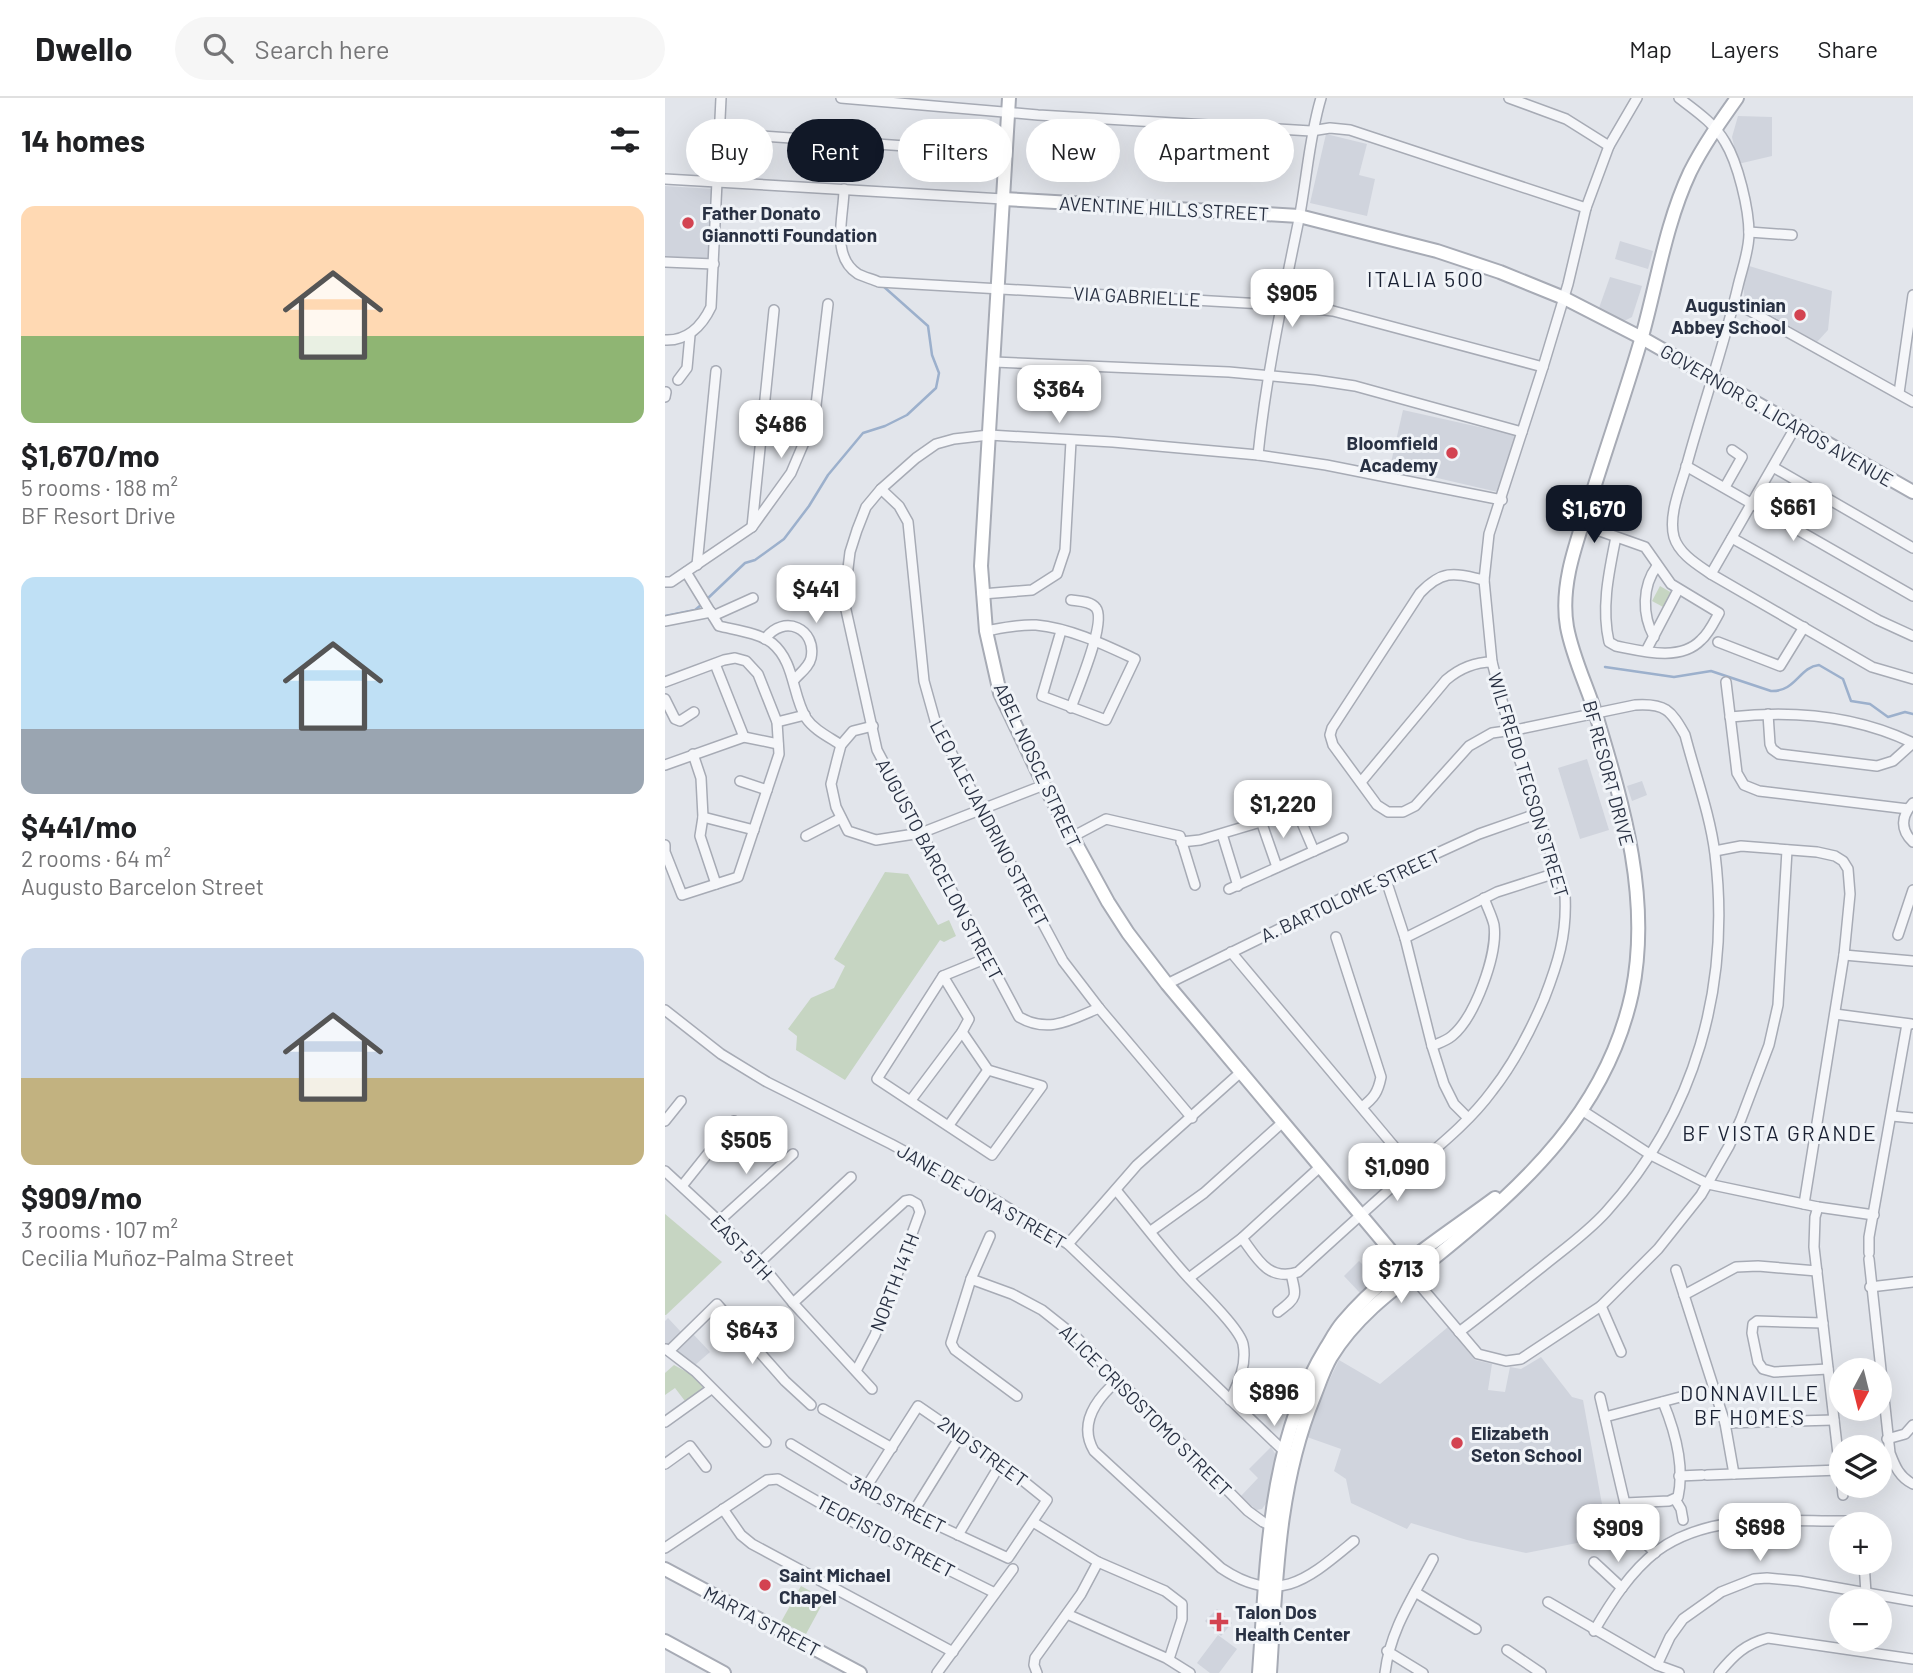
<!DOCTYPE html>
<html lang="en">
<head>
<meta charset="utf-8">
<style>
	:root { --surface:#fff; --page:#f6f6f6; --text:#202124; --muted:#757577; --line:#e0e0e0; --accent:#111827 }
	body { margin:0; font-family:Barlow,sans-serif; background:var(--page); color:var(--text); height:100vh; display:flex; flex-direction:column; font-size:26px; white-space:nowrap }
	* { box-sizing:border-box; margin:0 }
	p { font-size:23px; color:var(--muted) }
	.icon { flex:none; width:38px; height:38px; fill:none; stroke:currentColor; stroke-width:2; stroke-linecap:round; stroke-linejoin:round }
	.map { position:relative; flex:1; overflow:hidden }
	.drawer { display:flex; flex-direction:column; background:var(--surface); width:665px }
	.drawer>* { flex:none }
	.hud { position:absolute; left:21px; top:21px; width:665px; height:63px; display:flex; gap:14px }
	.needle { width:46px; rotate:187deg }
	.fabs { position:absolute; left:1164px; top:1260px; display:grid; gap:14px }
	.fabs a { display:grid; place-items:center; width:63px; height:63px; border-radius:50%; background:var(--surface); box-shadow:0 7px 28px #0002; font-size:35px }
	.price { position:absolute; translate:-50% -60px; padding:0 16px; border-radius:14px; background:#fff; color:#222; font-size:23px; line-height:46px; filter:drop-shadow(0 2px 4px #0008) }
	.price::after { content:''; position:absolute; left:50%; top:42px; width:21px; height:16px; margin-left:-10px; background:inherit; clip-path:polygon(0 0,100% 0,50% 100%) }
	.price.active { background:var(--accent); color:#fff }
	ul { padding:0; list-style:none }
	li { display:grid; align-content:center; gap:14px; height:371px; padding:0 21px }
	li span { display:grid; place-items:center; height:217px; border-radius:14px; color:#555 }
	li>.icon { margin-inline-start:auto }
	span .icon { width:126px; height:126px; fill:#fffc; stroke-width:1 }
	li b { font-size:30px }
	h2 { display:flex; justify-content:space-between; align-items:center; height:84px; padding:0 21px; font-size:30px }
	.tag { padding:0 24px; border-radius:32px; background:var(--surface); box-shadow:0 7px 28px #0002; font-size:24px; line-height:63px }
	.tag.active { background:var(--accent); color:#fff }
	header { display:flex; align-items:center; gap:42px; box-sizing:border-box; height:98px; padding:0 35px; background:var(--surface); border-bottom:2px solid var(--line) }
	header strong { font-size:33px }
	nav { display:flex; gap:38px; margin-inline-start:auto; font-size:24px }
	.search { width:490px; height:63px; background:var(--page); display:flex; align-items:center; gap:18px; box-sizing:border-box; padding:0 24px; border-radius:38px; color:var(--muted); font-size:26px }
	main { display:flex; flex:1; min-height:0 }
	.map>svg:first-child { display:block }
</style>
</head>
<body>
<header>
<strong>Dwello</strong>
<div class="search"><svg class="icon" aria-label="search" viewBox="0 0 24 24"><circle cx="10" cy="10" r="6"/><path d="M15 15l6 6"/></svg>Search here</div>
<nav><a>Map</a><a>Layers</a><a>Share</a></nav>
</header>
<main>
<section class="drawer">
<h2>14 homes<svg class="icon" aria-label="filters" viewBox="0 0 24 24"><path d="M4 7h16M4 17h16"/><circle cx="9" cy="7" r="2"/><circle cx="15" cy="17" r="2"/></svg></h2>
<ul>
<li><span style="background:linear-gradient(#ffd9b3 60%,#8fb573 0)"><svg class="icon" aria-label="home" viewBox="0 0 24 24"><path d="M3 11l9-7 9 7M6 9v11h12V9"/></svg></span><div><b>$1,670/mo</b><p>5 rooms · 188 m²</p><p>BF Resort Drive</p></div></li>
<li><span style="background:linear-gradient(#bfe0f5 70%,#9aa5b1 0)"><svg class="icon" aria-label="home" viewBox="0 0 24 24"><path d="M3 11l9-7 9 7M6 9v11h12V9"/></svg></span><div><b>$441/mo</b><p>2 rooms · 64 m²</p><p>Augusto Barcelon Street</p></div></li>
<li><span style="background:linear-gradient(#c9d6e8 60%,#c2b280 0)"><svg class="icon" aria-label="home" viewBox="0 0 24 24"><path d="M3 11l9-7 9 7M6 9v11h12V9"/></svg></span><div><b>$909/mo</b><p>3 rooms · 107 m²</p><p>Cecilia Muñoz-Palma Street</p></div></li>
</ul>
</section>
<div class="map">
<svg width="1248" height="1575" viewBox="0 0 1248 1575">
	<rect width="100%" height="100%" fill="#e2e5eb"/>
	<g fill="#d0d4dd">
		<path d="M1073,18l34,1v39l-34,8 -6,-27z"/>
		<path d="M661,36l41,10 -8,31 16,4 -8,37 -57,-13z"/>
		<path d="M0,88l48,3 -4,72 -44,-3z"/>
		<path d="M955,143l33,10 -5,18 -33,-10z"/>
		<path d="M1084,168l83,25 -4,39 -11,12 -72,-42 -2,-15z"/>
		<path d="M945,179l32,9 -10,31 -6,3h-6l-21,-12z"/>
		<path d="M738,312l112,25 -13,58 -112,-26z"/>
		<path d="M922,661l22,71 -29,9 -22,-71z"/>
		<path d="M977,683l5,14 -15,6 -5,-15z"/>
		<path d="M694,1163l17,17 -16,15 -16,-17z"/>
		<path d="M3,1220l13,14 12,2 17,18 -15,13 -30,-21v-23z"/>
		<path d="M783,1229l27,33 17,4 -4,26 17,2 5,-25 11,2 20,-12 31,40 11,3 25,137 -82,16 -59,-13 -56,-17 -4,6 -56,-26 -5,-24 -12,-8 7,-22 -34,-12 15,-42 17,-35 41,24z"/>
		<path d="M606,1349l5,8 -9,47 -5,7 -6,1 -15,-14 17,-18 -9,-9z"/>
		<path d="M552,1511l15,14 -11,13 -16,-15z"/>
		<path d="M553,1537l19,14 -18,24h-9l-13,-10z"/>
	</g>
	<g fill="#c6d5c2">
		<path d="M995,488l12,7 -7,15 -13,-7z"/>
		<path d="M220,774l23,2 30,51 11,-5 7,16 -12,6 -4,-2 -95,140 -49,-30 1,-14 -9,-7 23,-31 23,-10 11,-22 -11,-7z"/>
		<path d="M0,1116l57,48 -56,53h-1z"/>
		<path d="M9,1267l20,11 10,13 -19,12 -10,-13 -10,7v-22z"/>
		<path d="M136,1488l24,13 -19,35 -25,-12z"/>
	</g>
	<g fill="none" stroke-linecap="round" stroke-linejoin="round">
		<g stroke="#9cb0cc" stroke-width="2.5">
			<path d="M41,502l39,-37 10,-3 29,-21 25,-33 19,-31 35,-42 22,-7 22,-11 29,-27 3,-15 -7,-18 -4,-29 -45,-40"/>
			<path d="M0,518l30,-6 6,-5"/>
			<path d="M940,569l69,10 37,-6 60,20c25,1 28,-24 48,-26l24,14 8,22 19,3 18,13 17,-5 8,2"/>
		</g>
		<defs>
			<g id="street">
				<path d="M176,0l197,17 273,16 19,-3 20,2 236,78"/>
				<path d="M844,0l57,21 43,27"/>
				<path d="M1014,0c17,13 35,25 46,44 13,21 24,67 24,92 0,17 -7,35 -11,52 -14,60 -35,119 -51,178 -6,22 -19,51 -13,73 5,17 24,28 37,37l161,93 41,12"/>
				<path d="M54,35l287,20"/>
				<path d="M0,81l338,20"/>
				<path d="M179,91c0,27 -14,67 14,85 6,3 14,5 21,8l402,23 52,6 210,56"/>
				<path d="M1084,134l43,3"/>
				<path d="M0,164l49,2"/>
				<path d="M1069,204l179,100"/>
				<path d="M0,242c22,1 37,-14 46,-33l10,-209"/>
				<path d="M329,264l235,10 86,8 40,6 167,46"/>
				<path d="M13,282l9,-12 3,-33"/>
				<path d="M1234,295l14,-98"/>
				<path d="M0,299l1,-5"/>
				<path d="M593,357c8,-79 25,-158 41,-236 8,-41 10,-81 22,-121"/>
				<path d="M1021,368l227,130"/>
				<path d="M1108,369l140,81"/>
				<path d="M1060,389l17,-30 -10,-7"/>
				<path d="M216,391l18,17 9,16 16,159 12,43 127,237 36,47 93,110"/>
				<path d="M918,427l62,22 26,37 48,29c-5,9 -10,20 -18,27 -21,22 -59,11 -85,6l-7,-4c-8,-35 0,-70 7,-105"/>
				<path d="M87,429l22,-217"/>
				<path d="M1067,440l146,82 35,16"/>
				<path d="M32,467l19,-194"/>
				<path d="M21,474l33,54c16,4 40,7 53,17 23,19 20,52 34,75 8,12 23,19 35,27"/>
				<path d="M1046,476l85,-148"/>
				<path d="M0,484h6l81,-55 39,-54 17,-40 8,-28 12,-101"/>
				<path d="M317,496l50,-4 25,-16 8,-24 6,-109"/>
				<path d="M406,502c8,1 20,1 25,8 11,14 -19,82 -25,100"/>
				<path d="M48,518l40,-18"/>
				<path d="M0,523l46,-9"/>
				<path d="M321,533c16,-3 33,-7 50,-6 34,3 69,20 99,34l-29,61 -64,-24 19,-65"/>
				<path d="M989,539c-12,-22 -12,-51 3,-71"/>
				<path d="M100,541c19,-26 52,-10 46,19 -2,9 -11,15 -17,22"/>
				<path d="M1053,544l62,24 24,-39"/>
				<path d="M981,553l32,-61"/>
				<path d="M50,566l29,73"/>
				<path d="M0,584l59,-22 11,-2 11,3 12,13 19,48 2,32 -41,123 -56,18 -17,-43v-7"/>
				<path d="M1061,584l11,91 7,12 15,6 149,18"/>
				<path d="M0,601l10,20 5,2 14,-9"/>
				<path d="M1103,616l2,30 2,5 7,5 98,12 16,-5 20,-18"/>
				<path d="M1065,619c63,-7 125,-2 183,26"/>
				<path d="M112,624l28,-7"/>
				<path d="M208,628l-20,5 -12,14 -4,15 -6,24 5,23 12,24 28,9 45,-7 123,-48"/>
				<path d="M28,656l8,24 2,39 -3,19 16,48"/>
				<path d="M0,667l79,-28 34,7"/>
				<path d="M75,683l27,9"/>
				<path d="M696,684l85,-102c14,-12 28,-18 46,-18"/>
				<path d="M1248,705c-12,13 -13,27 0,39"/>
				<path d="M38,719l51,13"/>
				<path d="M596,723l16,46"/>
				<path d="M557,736l16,52"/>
				<path d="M141,738l35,-18"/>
				<path d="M407,739l34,-18 74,17 15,49"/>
				<path d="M516,744l19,-2 97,-29 17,40"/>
				<path d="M1050,753l26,-5 76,6 18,4 8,5 5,8 2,25 -6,61 -40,249"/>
				<path d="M720,779l20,61 27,108 12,38 10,20 14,14"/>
				<path d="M564,791l114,-51"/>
				<path d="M1233,837l15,-45"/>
				<path d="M671,839l45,140c-3,15 -7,21 -19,30"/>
				<path d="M740,840l92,-46 59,-19"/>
				<path d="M566,854l182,217"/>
				<path d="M1179,857l69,6"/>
				<path d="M502,886l218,-107 94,-43 57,-20"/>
				<path d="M434,910c-29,12 -50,26 -80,9l-142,-267 -33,-149 6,-49 7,-22 9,-23 15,-18 35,-31 20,-14 18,-5 35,-4 124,7 145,13 68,10 176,35"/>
				<path d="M0,912l56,44 46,28 124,62 104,56 73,44 220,211"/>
				<path d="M1170,916l76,10"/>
				<path d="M297,934l26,38 54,16 -50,69 -115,-76 66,-103 44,-18"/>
				<path d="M767,948c7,-3 14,-5 20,-10 23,-19 46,-82 42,-111 -2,-9 -7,-18 -10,-27"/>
				<path d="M246,1002l51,-68 7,-13 -26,-43"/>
				<path d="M918,1013l68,44 57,29 110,23 56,8"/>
				<path d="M1227,1018l21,2"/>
				<path d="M0,1023l16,-20"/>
				<path d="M284,1027l39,-55"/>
				<path d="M0,1073l54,50 43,44 31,38 79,86"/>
				<path d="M17,1088l52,-65"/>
				<path d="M451,1092c23,28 45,57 69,84 13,15 54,53 58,70 4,20 -4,38 -13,56"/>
				<path d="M1153,1109l-3,10 -1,30 27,233"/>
				<path d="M54,1123l74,-67"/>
				<path d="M486,1133l53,-38 79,-71"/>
				<path d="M325,1138l-19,43 -20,64 4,7 62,46"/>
				<path d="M577,1140c15,20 26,44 56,34 38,-35 76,-69 114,-103 28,-24 58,-48 80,-78 22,-28 38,-59 52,-92 14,-36 23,-64 21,-103l-55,-165 -18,-69 -8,-82 5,-46 54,-167 25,-83 18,-76 23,-62 28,-48"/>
				<path d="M403,1146l69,-79 105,-94"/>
				<path d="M1204,1155v-16l38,-213"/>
				<path d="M1204,1161l21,194c5,13 9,24 23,31"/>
				<path d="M94,1165l92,-86"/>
				<path d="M1011,1172l49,153 9,51"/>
				<path d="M747,1178l66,78 28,7 15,-2 80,-53 57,-57 43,-54 28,-49 12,-27 28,-74 9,-40 9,-155"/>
				<path d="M524,1180l53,-40 79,-72"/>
				<path d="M306,1181l41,15 30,16 34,27 172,174 15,11 11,5"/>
				<path d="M1205,1189l43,-5"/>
				<path d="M1019,1197l52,-28 22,-1 59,5"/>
				<path d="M128,1205l112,-102 5,-1 7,4 3,8 -45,123 -19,36"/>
				<path d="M936,1208l20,46"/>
				<path d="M613,1214c19,-15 19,-14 13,-38"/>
				<path d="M1158,1225l-66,-2 -4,3 -1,9 6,29 5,7 11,3 54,-3"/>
				<path d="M794,1234c28,-21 55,-43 83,-65 22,-18 45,-34 64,-55 90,-99 125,-227 109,-358 -5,-40 -20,-80 -30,-119 -14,-25 -20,-32 -50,-30l-115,24 -28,4 -23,13 -54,60 -12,6h-15l-11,-7 -44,-60 -3,-10 2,-7 88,-135c23,-24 34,-20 64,-13"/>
				<path d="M1,1251l30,23 70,70"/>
				<path d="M4,1253l48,-47 68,77 26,24"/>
				<path d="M453,1282c-22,19 -40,44 -24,71l127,117c58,39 88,10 133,-27"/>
				<path d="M935,1299l30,128 3,5 22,23"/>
				<path d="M158,1311l69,39"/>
				<path d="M940,1319l79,-21"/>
				<path d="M0,1324l46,-33"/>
				<path d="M1060,1325l109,-3"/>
				<path d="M1222,1341l18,-5 8,-9"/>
				<path d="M126,1346l88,54 129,60 39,-58 -46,-37 -83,-57 -53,83"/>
				<path d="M0,1366l25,-18 16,21"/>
				<path d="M1042,1377l133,-5"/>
				<path d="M1014,1378l23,-1"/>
				<path d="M1177,1388l1,9"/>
				<path d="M1010,1401l6,10 2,11"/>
				<path d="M960,1405l44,-2 9,-4c7,-32 -3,-66 -15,-95"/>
				<path d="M58,1411l18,26 11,9 201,108"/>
				<path d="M247,1416l49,-79"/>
				<path d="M368,1424l65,40 67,29 17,13v15l-13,40"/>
				<path d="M293,1437l43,-72"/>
				<path d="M0,1450l102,-68 11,-1 84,48 133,66"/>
				<path d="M929,1464l28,26"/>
				<path d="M1199,1465l2,30"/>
				<path d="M750,1494l61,37"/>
				<path d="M883,1504l109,63 22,8"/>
				<path d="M402,1516l99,44 24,15"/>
				<path d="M929,1533c17,-29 36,-59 63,-80 54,-40 130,-29 193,-30l9,3"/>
				<path d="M842,1552l34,23"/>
				<path d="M722,1553l36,22"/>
				<path d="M992,1567l13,-28 13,-18 38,-27 33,-13 13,-1 32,3 114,20"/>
				<path d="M272,1575l76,-104"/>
				<path d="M372,1575l-3,-8 1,-7 46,-64 17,-32"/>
				<path d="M720,1575c5,-43 28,-76 48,-114"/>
				<path d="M1054,1575c15,-18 26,-29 49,-35l145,21"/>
			</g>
			<g id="secondary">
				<path d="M344,0l-28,468 5,65 14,62 44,92 64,117 20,31 39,51 245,292"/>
				<path d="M338,101l296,17 138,35 63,21 64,26 78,40 271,154"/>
				<path d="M0,1471l195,104"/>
				<path d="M0,1543l59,32"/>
				<path d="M594,1575c8,-108 8,-229 67,-325 5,-8 10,-18 17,-26 42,-50 101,-86 152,-124"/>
				<path d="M605,1575c6,-93 8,-188 44,-276 5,-13 10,-28 17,-40 27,-44 67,-71 107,-102 88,-71 169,-146 194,-262 19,-93 -8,-185 -35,-275 -9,-30 -24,-59 -30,-91 -8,-46 13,-93 26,-136 16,-51 33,-100 48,-151 16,-56 24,-115 49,-168 13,-26 30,-50 47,-74"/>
			</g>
		</defs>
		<use href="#street" stroke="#a7abb5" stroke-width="12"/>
		<use href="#secondary" stroke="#a7abb5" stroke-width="16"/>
		<use href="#street" stroke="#f5f6f9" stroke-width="9"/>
		<use href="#secondary" stroke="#fff" stroke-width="12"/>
	</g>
	<g fill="#d34351" stroke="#f1f4f8" stroke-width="2.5">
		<circle cx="23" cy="125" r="7"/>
		<circle cx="1135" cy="217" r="7"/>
		<circle cx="787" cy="355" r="7"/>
		<circle cx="792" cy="1345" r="7"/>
		<circle cx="100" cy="1487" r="7"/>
		<path d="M550.5 1513.5h7v7h7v7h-7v7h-7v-7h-7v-7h7z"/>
	</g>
	<g text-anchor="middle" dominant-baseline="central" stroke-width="6" stroke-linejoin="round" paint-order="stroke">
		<g font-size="19" fill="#293143" stroke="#f1f4f8">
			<text transform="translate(499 110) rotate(3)">AVENTINE HILLS STREET</text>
			<text transform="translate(472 198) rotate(3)">VIA GABRIELLE</text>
			<text transform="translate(1112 317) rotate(30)">GOVERNOR G. LICAROS AVENUE</text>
			<text transform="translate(373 667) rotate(65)">ABEL NOSCE STREET</text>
			<text transform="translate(944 675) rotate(75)">BF RESORT DRIVE</text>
			<text transform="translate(864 687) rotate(73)">WILFREDO TECSON STREET</text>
			<text transform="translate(325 725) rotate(62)">LEO ALEJANDRINO STREET</text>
			<text transform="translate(275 771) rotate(62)">AUGUSTO BARCELON STREET</text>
			<text transform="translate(685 797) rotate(-25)">A. BARTOLOME STREET</text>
			<text transform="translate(317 1098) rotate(30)">JANE DE JOYA STREET</text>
			<text transform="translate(77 1149) rotate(47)">EAST 5TH</text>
			<text transform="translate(229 1184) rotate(-69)">NORTH 14TH</text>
			<text transform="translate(481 1312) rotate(45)">ALICE CRISOSTOMO STREET</text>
			<text transform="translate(318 1353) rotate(36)">2ND STREET</text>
			<text transform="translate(233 1406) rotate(27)">3RD STREET</text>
			<text transform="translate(221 1438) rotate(28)">TEOFISTO STREET</text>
			<text transform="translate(97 1523) rotate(28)">MARTA STREET</text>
		</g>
		<g font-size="19" font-weight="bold" fill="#293143" stroke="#f1f4f8" text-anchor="start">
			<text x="37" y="114">Father Donato<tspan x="37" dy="22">Giannotti Foundation</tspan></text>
			<text x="1121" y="206" text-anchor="end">Augustinian<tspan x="1121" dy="22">Abbey School</tspan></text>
			<text x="773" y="344" text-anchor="end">Bloomfield<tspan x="773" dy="22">Academy</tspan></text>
			<text x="806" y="1334">Elizabeth<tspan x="806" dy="22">Seton School</tspan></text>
			<text x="114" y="1476">Saint Michael<tspan x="114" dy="22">Chapel</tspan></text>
			<text x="570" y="1513">Talon Dos<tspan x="570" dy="22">Health Center</tspan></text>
		</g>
		<g font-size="21" letter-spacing="2" fill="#1b2234" stroke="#f1f4f8">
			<text x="761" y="180">ITALIA 500</text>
			<text x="1115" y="1034">BF VISTA GRANDE</text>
			<text x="1085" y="1294">DONNAVILLE<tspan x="1085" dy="24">BF HOMES</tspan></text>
		</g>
	</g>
</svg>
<div class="fabs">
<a><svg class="needle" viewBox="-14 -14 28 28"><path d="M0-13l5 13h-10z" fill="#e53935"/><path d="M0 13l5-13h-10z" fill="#757577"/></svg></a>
<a><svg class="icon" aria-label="layers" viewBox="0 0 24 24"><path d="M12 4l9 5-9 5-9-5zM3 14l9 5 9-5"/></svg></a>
<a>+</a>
<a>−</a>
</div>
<b class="price" style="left:627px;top:231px">$905</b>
<b class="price" style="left:394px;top:327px">$364</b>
<b class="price" style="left:116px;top:362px">$486</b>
<b class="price" style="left:1128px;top:445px">$661</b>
<b class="price active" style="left:929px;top:447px">$1,670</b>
<b class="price" style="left:151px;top:527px">$441</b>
<b class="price" style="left:618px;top:742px">$1,220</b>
<b class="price" style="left:81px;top:1078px">$505</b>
<b class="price" style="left:732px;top:1105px">$1,090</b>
<b class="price" style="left:736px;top:1207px">$713</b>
<b class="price" style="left:87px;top:1268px">$643</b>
<b class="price" style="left:609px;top:1330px">$896</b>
<b class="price" style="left:1095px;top:1465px">$698</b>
<b class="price" style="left:953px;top:1466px">$909</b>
<div class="hud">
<a class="tag">Buy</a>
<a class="tag active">Rent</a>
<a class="tag">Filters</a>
<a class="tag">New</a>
<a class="tag">Apartment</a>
</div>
</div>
</main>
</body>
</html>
